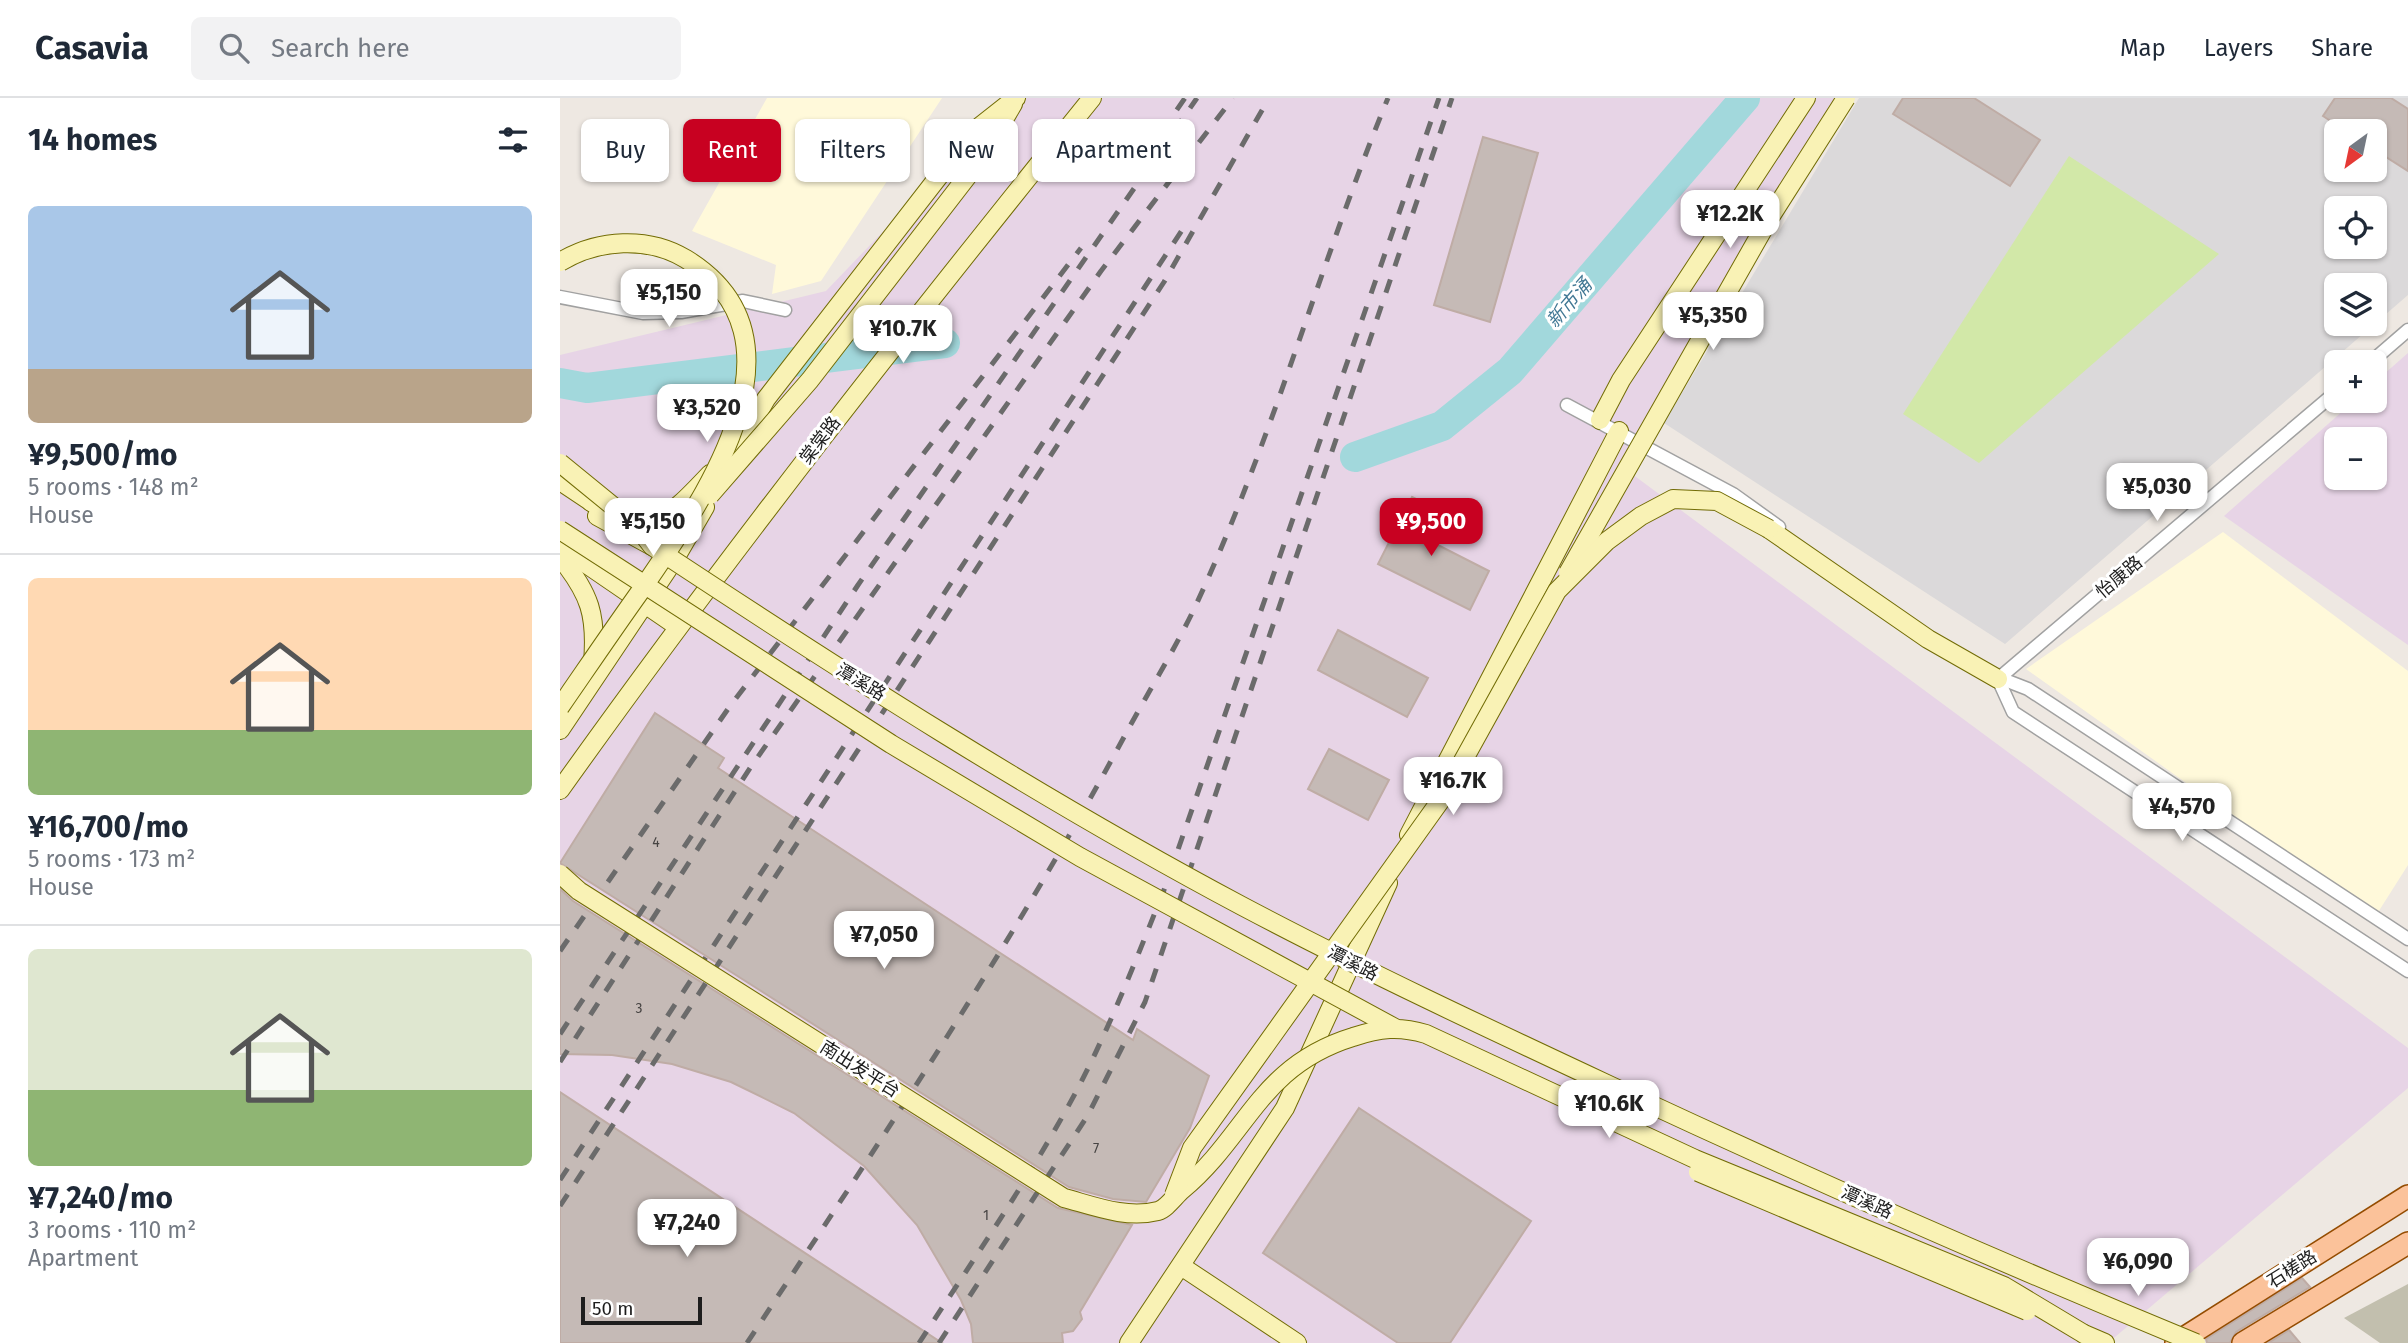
<!DOCTYPE html>
<html lang="en">
<head>
<meta charset="utf-8">
<style>
	:root { --surface:#fff; --page:#f2f2f3; --text:#1f2937; --muted:#747a83; --line:#e0e1e3; --accent:#c80121 }
	body { margin:0; font-family:"Fira Sans","Noto Sans SC",sans-serif; background:var(--page); color:var(--text); height:100vh; display:flex; flex-direction:column; font-size:26px; white-space:nowrap }
	* { box-sizing:border-box; margin:0 }
	p { font-size:23px; color:var(--muted) }
	.icon { flex:none; width:38px; height:38px; fill:none; stroke:currentColor; stroke-width:2; stroke-linecap:round; stroke-linejoin:round }
	.map { position:relative; flex:1; overflow:hidden }
	.side { display:flex; flex-direction:column; background:var(--surface); width:560px }
	.side>* { flex:none }
	.banner { position:absolute; left:21px; top:21px; width:665px; height:63px; display:flex; gap:14px }
	.needle { width:46px; rotate:213deg }
	.controls { position:absolute; left:1764px; top:21px; display:grid; gap:14px }
	.controls a { display:grid; place-items:center; width:63px; height:63px; border-radius:10px; background:var(--surface); box-shadow:0 2px 5px #0004; font-size:35px }
	.scale { position:absolute; left:21px; bottom:18px; width:121px; box-sizing:border-box; padding-left:7px; border:4px solid #1d1d1d; border-top:0; font-size:19px; line-height:24px; white-space:nowrap; color:#1d1d1d; -webkit-text-stroke:5px #fff; paint-order:stroke }
	.price { position:absolute; translate:-50% -60px; padding:0 16px; border-radius:14px; background:#fff; color:#222; font-size:23px; line-height:46px; filter:drop-shadow(0 2px 4px #0008) }
	.price::after { content:''; position:absolute; left:50%; top:42px; width:21px; height:16px; margin-left:-10px; background:inherit; clip-path:polygon(0 0,100% 0,50% 100%) }
	.price.current { background:var(--accent); color:#fff }
	ul { padding:0; list-style:none }
	li { display:grid; align-content:center; gap:14px; height:371px; padding:0 28px }
	li+li { border-top:2px solid var(--line) }
	li span { display:grid; place-items:center; height:217px; border-radius:10px; color:#555 }
	li>.icon { margin-inline-start:auto }
	span .icon { width:126px; height:126px; fill:#fffc; stroke-width:1 }
	li b { font-size:30px }
	h2 { display:flex; justify-content:space-between; align-items:center; height:84px; padding:0 28px; font-size:30px }
	.pill { padding:0 24px; border-radius:10px; background:var(--surface); box-shadow:0 2px 5px #0004; font-size:24px; line-height:63px }
	.pill.current { background:var(--accent); color:#fff }
	header { display:flex; align-items:center; gap:42px; box-sizing:border-box; height:98px; padding:0 35px; background:var(--surface); border-bottom:2px solid var(--line) }
	header strong { font-size:33px }
	nav { display:flex; gap:38px; margin-inline-start:auto; font-size:24px }
	.search { width:490px; height:63px; background:var(--page); display:flex; align-items:center; gap:18px; box-sizing:border-box; padding:0 24px; border-radius:10px; color:var(--muted); font-size:26px }
	main { display:flex; flex:1; min-height:0 }
	.map>svg:first-child { display:block }
</style>
</head>
<body>
<header>
<strong>Casavia</strong>
<div class="search"><svg class="icon" aria-label="search" viewBox="0 0 24 24"><circle cx="10" cy="10" r="6"/><path d="M15 15l6 6"/></svg>Search here</div>
<nav><a>Map</a><a>Layers</a><a>Share</a></nav>
</header>
<main>
<section class="side">
<h2>14 homes<svg class="icon" aria-label="filters" viewBox="0 0 24 24"><path d="M4 7h16M4 17h16"/><circle cx="9" cy="7" r="2"/><circle cx="15" cy="17" r="2"/></svg></h2>
<ul>
<li><span style="background:linear-gradient(#a9c7e8 75%,#b9a48a 0)"><svg class="icon" aria-label="home" viewBox="0 0 24 24"><path d="M3 11l9-7 9 7M6 9v11h12V9"/></svg></span><div><b>¥9,500/mo</b><p>5 rooms · 148 m²</p><p>House</p></div></li>
<li><span style="background:linear-gradient(#ffd9b3 70%,#8fb573 0)"><svg class="icon" aria-label="home" viewBox="0 0 24 24"><path d="M3 11l9-7 9 7M6 9v11h12V9"/></svg></span><div><b>¥16,700/mo</b><p>5 rooms · 173 m²</p><p>House</p></div></li>
<li><span style="background:linear-gradient(#dfe7d0 65%,#8fb573 0)"><svg class="icon" aria-label="home" viewBox="0 0 24 24"><path d="M3 11l9-7 9 7M6 9v11h12V9"/></svg></span><div><b>¥7,240/mo</b><p>3 rooms · 110 m²</p><p>Apartment</p></div></li>
</ul>
</section>
<div class="map">
<svg width="1848" height="1245" viewBox="0 0 1848 1245">
	<rect width="100%" height="100%" fill="#eee8e2"/>
	<path fill="#dbd9da" fill-rule="evenodd" d="M1299,0h549v197l-403,349 -341,-221zM1776,33h39v39h-39zM1776,110h39v39h-39zM1776,187h39v39h-39z"/>
	<g fill="#e7d4e6" fill-rule="evenodd">
		<path d="M451,0h831l-210,376 776,574v40l-300,255h-1548v-988l266,-64z"/>
		<path d="M1848,255v292l-184,-129 130,-115h21v-19zM1776,341h39v39h-39z"/>
	</g>
	<g fill="#fff9da">
		<path d="M207,0h175l-121,183 -49,13 4,-29 -84,-34z"/>
		<path d="M1663,434l185,139v194l-33,52 -349,-248z"/>
	</g>
	<path fill="#c2bfae" d="M1848,1186v59h-28l-36,-25z"/>
	<path fill="#d2e8a8" d="M1509,58l150,98 -240,209 -76,-49z"/>
	<g fill="none" stroke-linecap="round" stroke-linejoin="round">
		<g stroke="#a2d8dc" stroke-width="30">
			<path d="M0,285l27,5 358,-45"/>
			<path d="M795,359l87,-31 68,-55 235,-273"/>
		</g>
	</g>
	<g fill="#c5bab6" stroke="#bfaca5" stroke-width="2">
		<path d="M1343,0h71l66,42 -30,46 -117,-72z"/>
		<path d="M1775,0h56l17,11v62l-33,-21v-19h-29l-23,-15z"/>
		<path d="M923,39l55,16 -48,169 -56,-17z"/>
		<path d="M852,399l30,15 -14,28 61,31 -19,39 -92,-46z"/>
		<path d="M778,532l90,48 -21,39 -89,-47z"/>
		<path d="M95,615l69,45 -6,10 415,272 4,-11 72,47 -19,52 -44,74 -33,-3 -44,-12 -509,-324z"/>
		<path d="M769,651l60,31 -21,40 -60,-31z"/>
		<path d="M0,791l13,12 485,307 74,17 -52,87 2,7 -9,12 -11,2 1,10h-90l-2,-19 -10,-24 -44,-75 -53,-59 -70,-53 -63,-31 -59,-18 -60,-9 -52,-1z"/>
		<path d="M0,994l382,251h-382z"/>
		<path d="M799,1010l172,113 -81,122h-52l-135,-90z"/>
		<path d="M1742,1180l8,9 -74,45 -6,11h-23l-1,-4z"/>
		<path d="M1729,1232l11,13h-32z"/>
	</g>
	<g fill="none" stroke-linecap="round" stroke-linejoin="round">
		<defs>
			<g id="street">
				<path d="M0,199l83,16 38,-1 62,-11 42,9"/>
				<path d="M1811,264l37,-32"/>
				<path d="M1007,307l166,89 46,33"/>
				<path d="M1432,577l36,14 380,250"/>
				<path d="M1438,581l15,33 395,259"/>
				<path d="M1438,581l338,-287"/>
			</g>
			<g id="secondary">
				<path d="M420,62l33,-56"/>
				<path d="M1040,322l21,-40 185,-282"/>
				<path d="M164,375l42,-74 208,-268 42,-33"/>
				<path d="M0,383l39,26"/>
				<path d="M31,404c65,28 71,23 119,-28"/>
				<path d="M37,418l55,30"/>
				<path d="M1209,431l159,110 70,40"/>
				<path d="M0,448l117,80"/>
				<path d="M0,459c30,37 37,58 33,106"/>
				<path d="M0,632l116,-173 29,-50"/>
				<path d="M0,692c169,-237 349,-465 532,-692"/>
				<path d="M849,737l210,-404"/>
				<path d="M621,1168l116,77"/>
				<path d="M1524,1236l21,9"/>
				<path d="M569,1245l156,-235 103,-225"/>
			</g>
			<g id="primary">
				<path d="M1616,1245l232,-147"/>
				<path d="M1683,1245l165,-100"/>
			</g>
		</defs>
		<use href="#street" stroke="#a1a1a1" stroke-width="15"/>
		<use href="#secondary" stroke="#726c05" stroke-width="20"/>
		<use href="#primary" stroke="#944c01" stroke-width="24"/>
		<use href="#street" stroke="#fff" stroke-width="12"/>
		<use href="#secondary" stroke="#f9f2b5" stroke-width="18"/>
		<use href="#primary" stroke="#fbc29a" stroke-width="21"/>
		<g stroke="#6b6b6b" stroke-width="5" stroke-dasharray="14 14" stroke-linecap="butt">
			<path d="M585,58l40,-58"/>
			<path d="M0,853l170,-245 351,-458"/>
			<path d="M0,936l298,-449 339,-487"/>
			<path d="M0,964l190,-294 351,-497 132,-173"/>
			<path d="M0,1082l628,-959"/>
			<path d="M0,1108l604,-924 105,-184"/>
			<path d="M187,1245c131,-199 264,-396 377,-606 23,-43 50,-86 71,-130 77,-165 124,-341 193,-509"/>
			<path d="M359,1245c54,-83 111,-165 158,-253 34,-65 60,-133 87,-200l275,-792"/>
			<path d="M379,1245l149,-228 57,-113 307,-904"/>
		</g>
		<defs>
			<g id="secondary-bridge">
				<path d="M0,164c38,-23 88,-26 126,-3 132,81 15,244 -44,330 -28,39 -55,79 -82,118"/>
				<path d="M0,365l76,62 16,21c192,127 387,252 590,360 121,64 245,122 369,180 193,90 388,176 585,257"/>
				<path d="M150,397l100,-115 170,-220"/>
				<path d="M0,432l331,214 189,113 315,171"/>
				<path d="M1008,475l201,-354 77,-121"/>
				<path d="M0,776l19,17 485,307c30,8 62,21 94,13 8,-2 17,-15 24,-21 66,-55 77,-124 171,-153 27,-9 46,-11 73,-3l269,125 309,127 80,48"/>
				<path d="M1138,1074l329,139"/>
				<path d="M614,1097l18,-47 251,-351 114,-206 50,-50 34,-25 32,-17 44,2 52,28"/>
			</g>
		</defs>
		<use href="#secondary-bridge" stroke="#726c05" stroke-width="20" stroke-linecap="butt"/>
		<use href="#secondary-bridge" stroke="#f9f2b5" stroke-width="18"/>
	</g>
	<g text-anchor="middle" dominant-baseline="central" stroke-width="6" stroke-linejoin="round" paint-order="stroke">
		<g font-size="14" fill="#474443">
			<text x="96" y="744">4</text>
			<text x="79" y="910">3</text>
			<text x="536" y="1050">7</text>
			<text x="426" y="1117">1</text>
		</g>
		<g font-size="18" fill="#1d1d1d" stroke="#fff">
			<text transform="translate(260 342) rotate(-53)">棠棠路</text>
			<text transform="translate(1559 479) rotate(-40)">怡康路</text>
			<text transform="translate(301 584) rotate(31)">潭溪路</text>
			<text transform="translate(793 865) rotate(27)">潭溪路</text>
			<text transform="translate(300 971) rotate(32)">南出发平台</text>
			<text transform="translate(1307 1104) rotate(24)">潭溪路</text>
			<text transform="translate(1732 1171) rotate(-32)">石槎路</text>
		</g>
		<g font-size="19" font-style="italic" fill="#417894" stroke="#fff">
			<text transform="translate(1009 205) rotate(-49)">新市涌</text>
		</g>
	</g>
</svg>
<div class="controls">
<a><svg class="needle" viewBox="-14 -14 28 28"><path d="M0-13l5 13h-10z" fill="#e53935"/><path d="M0 13l5-13h-10z" fill="#747a83"/></svg></a>
<a><svg class="icon" aria-label="locate" viewBox="0 0 24 24"><circle cx="12" cy="12" r="6"/><path d="M12 2v4M12 18v4M2 12h4M18 12h4"/></svg></a>
<a><svg class="icon" aria-label="layers" viewBox="0 0 24 24"><path d="M12 4l9 5-9 5-9-5zM3 14l9 5 9-5"/></svg></a>
<a>+</a>
<a>−</a>
</div>
<div class="scale">50 m</div>
<b class="price" style="left:1170px;top:152px">¥12.2K</b>
<b class="price" style="left:109px;top:231px">¥5,150</b>
<b class="price" style="left:1153px;top:254px">¥5,350</b>
<b class="price" style="left:343px;top:267px">¥10.7K</b>
<b class="price" style="left:147px;top:346px">¥3,520</b>
<b class="price" style="left:1597px;top:425px">¥5,030</b>
<b class="price" style="left:93px;top:460px">¥5,150</b>
<b class="price current" style="left:871px;top:460px">¥9,500</b>
<b class="price" style="left:893px;top:719px">¥16.7K</b>
<b class="price" style="left:1622px;top:745px">¥4,570</b>
<b class="price" style="left:324px;top:873px">¥7,050</b>
<b class="price" style="left:1049px;top:1042px">¥10.6K</b>
<b class="price" style="left:127px;top:1161px">¥7,240</b>
<b class="price" style="left:1578px;top:1200px">¥6,090</b>
<div class="banner">
<a class="pill">Buy</a>
<a class="pill current">Rent</a>
<a class="pill">Filters</a>
<a class="pill">New</a>
<a class="pill">Apartment</a>
</div>
</div>
</main>
</body>
</html>
